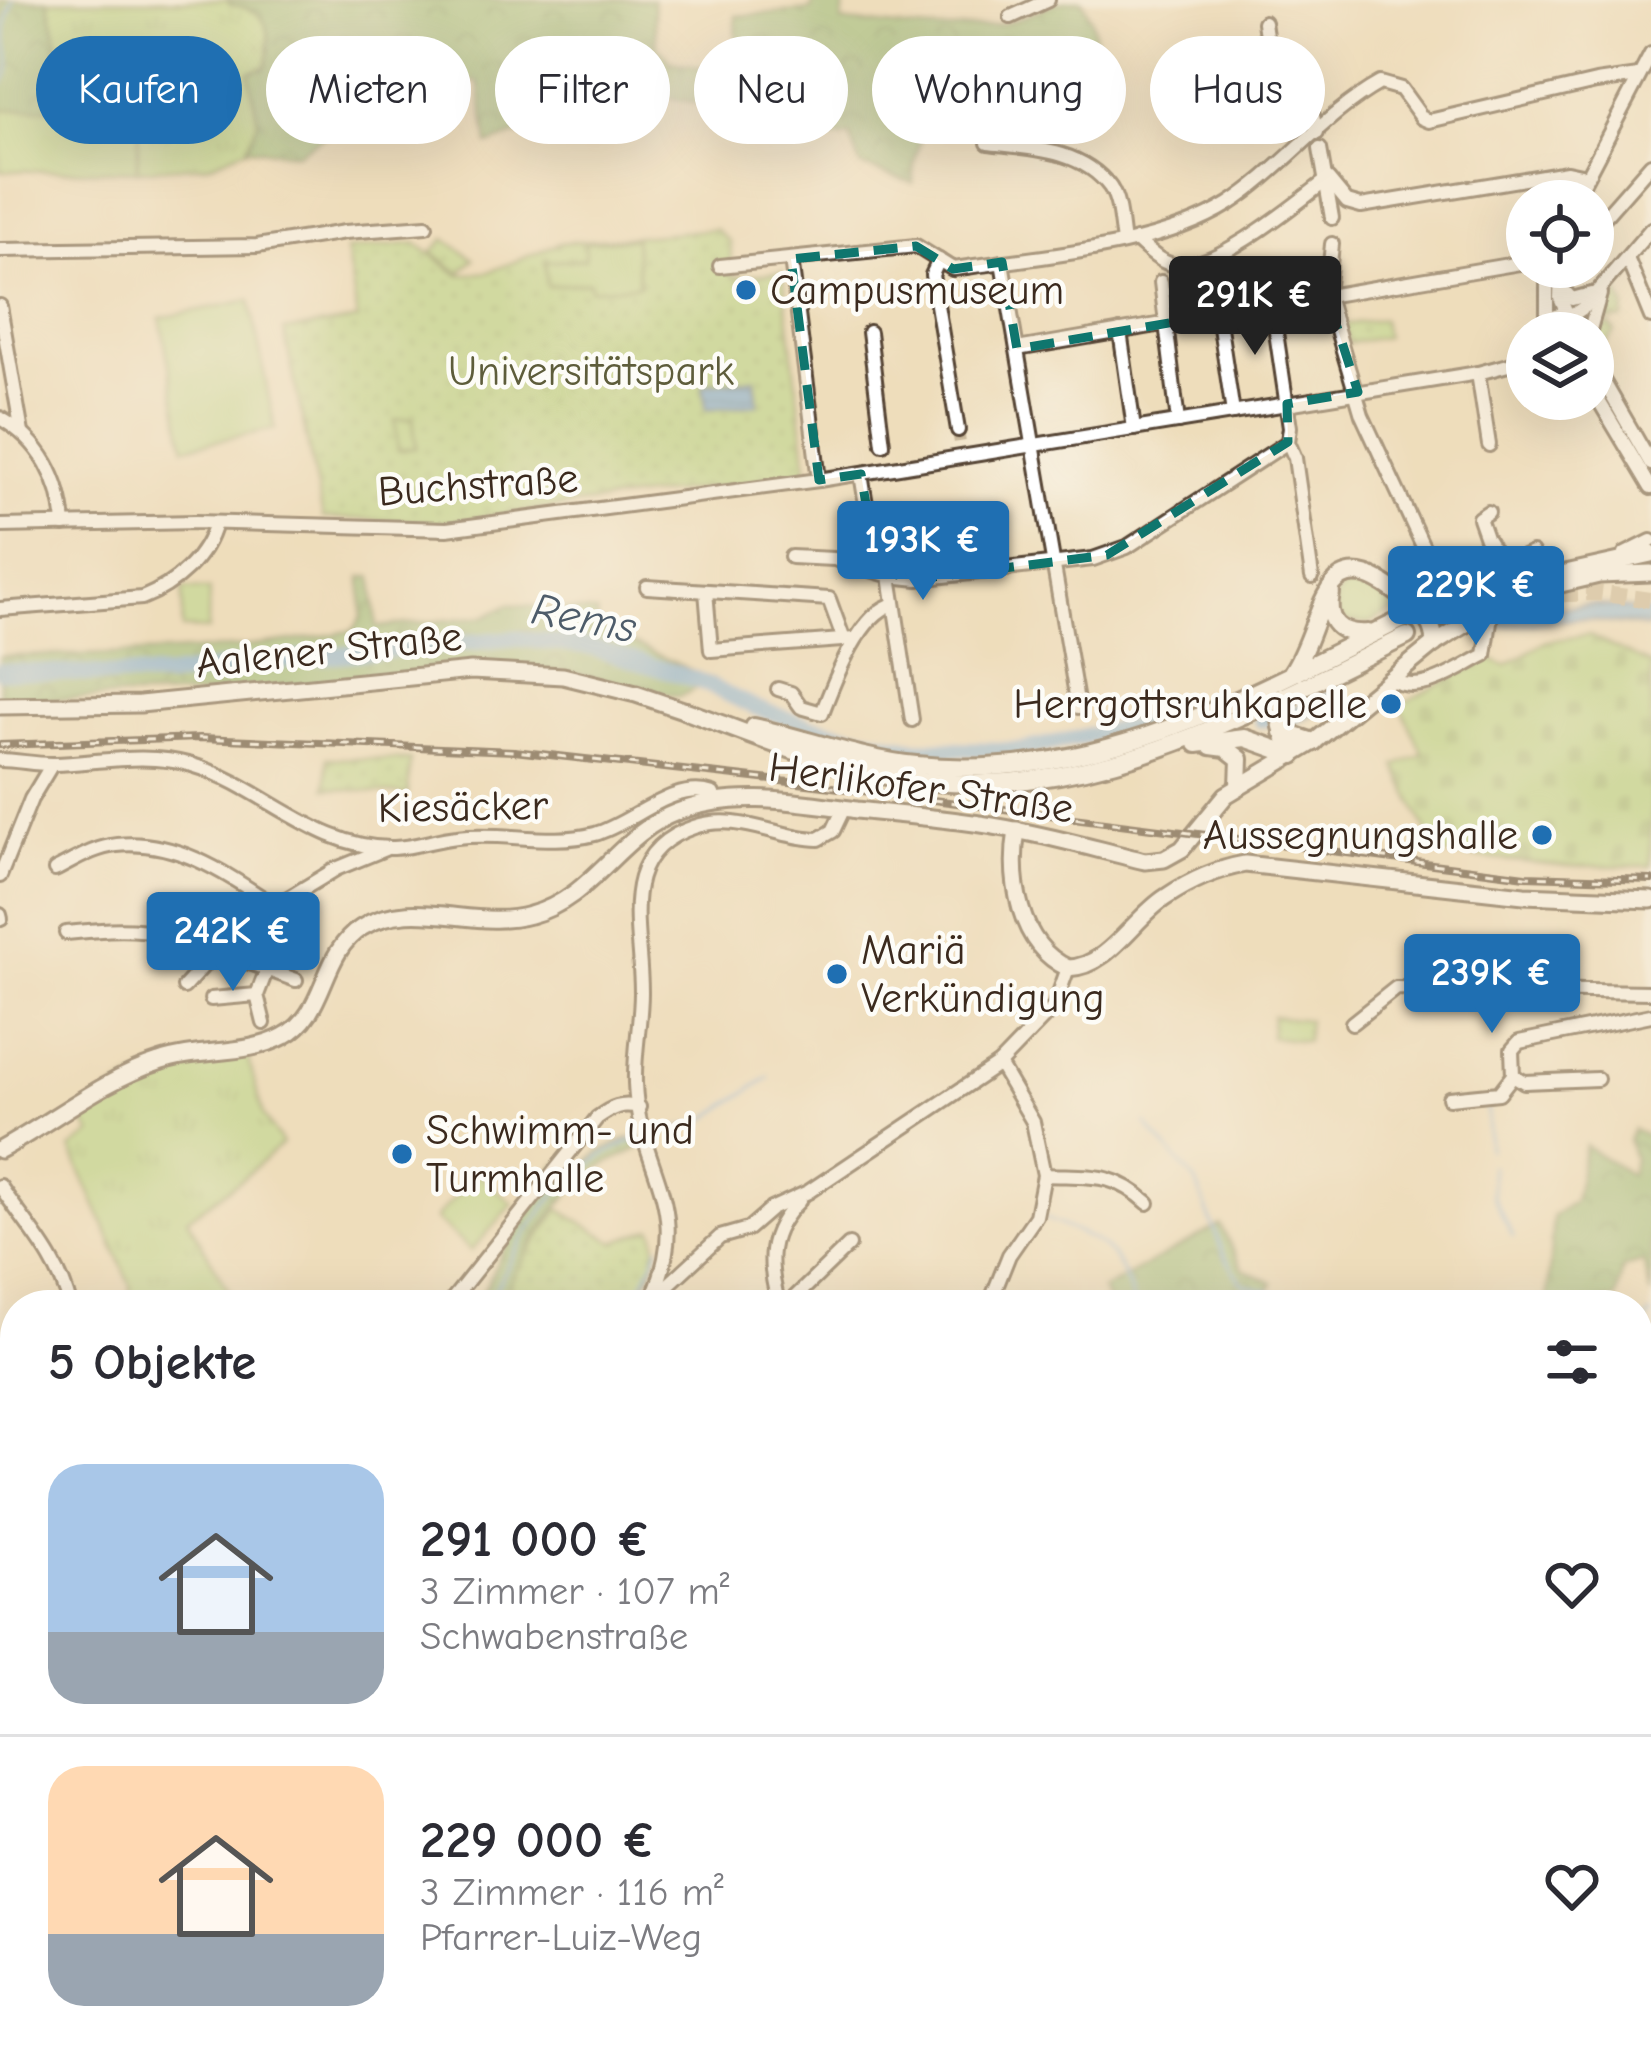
<!DOCTYPE html>
<html lang="de">
<head>
<meta charset="utf-8">
<style>
	:root { --surface:#fff; --page:#f2f2f3; --text:#2b2b33; --muted:#7c7c81; --line:#e1e1e2; --accent:#1f6fb2 }
	body { margin:0; font-family:"Comic Neue",sans-serif; background:var(--page); color:var(--text); height:100vh; display:flex; flex-direction:column; font-size:45px; white-space:nowrap }
	* { box-sizing:border-box; margin:0 }
	p { font-size:39px; color:var(--muted) }
	.icon { flex:none; width:66px; height:66px; fill:none; stroke:currentColor; stroke-width:2; stroke-linecap:round; stroke-linejoin:round }
	.map { position:relative; flex:1; overflow:hidden }
	.side { position:absolute; left:0px; top:1290px; width:1653px; height:771px; display:flex; flex-direction:column; background:var(--surface); border-radius:48px 48px 0 0; box-shadow:0 12px 48px #0002 }
	.side>* { flex:none }
	.banner { position:absolute; left:36px; top:36px; width:1581px; height:108px; display:flex; gap:24px }
	.buttons { position:absolute; left:1506px; top:180px; display:grid; gap:24px }
	.buttons a { display:grid; place-items:center; width:108px; height:108px; border-radius:50%; background:var(--surface); box-shadow:0 12px 48px #0002; font-size:60px }
	.price { position:absolute; translate:-50% -102px; padding:0 27px; border-radius:12px; background:var(--accent); color:#fff; font-size:39px; line-height:78px; filter:drop-shadow(0 3px 6px #0008) }
	.price::after { content:''; position:absolute; left:50%; top:72px; width:36px; height:27px; margin-left:-18px; background:inherit; clip-path:polygon(0 0,100% 0,50% 100%) }
	.price.active { background:#222; color:#fff }
	ul { padding:0; list-style:none }
	li { display:flex; align-items:center; gap:36px; height:300px; padding:0 48px }
	li+li { border-top:3px solid var(--line) }
	li span { display:grid; place-items:center; flex:none; width:336px; height:240px; border-radius:36px; color:#555 }
	li>.icon { margin-inline-start:auto }
	span .icon { width:144px; height:144px; fill:#fffc; stroke-width:1 }
	li b { font-size:51px }
	h2 { display:flex; justify-content:space-between; align-items:center; height:144px; padding:0 48px; font-size:51px }
	.chip { padding:0 42px; border-radius:54px; background:var(--surface); box-shadow:0 12px 48px #0002; font-size:42px; line-height:108px }
	.chip.active { background:var(--accent); color:#fff }
	.map>svg:first-child { display:block }
</style>
</head>
<body>
<div class="map">
<svg width="1651" height="2059" viewBox="0 0 1651 2059">
	<defs>
		<pattern id="grass-tufts" width="24" height="20" patternUnits="userSpaceOnUse" patternTransform="scale(3)"><rect width="24" height="20" fill="#aed57f"/><path d="M3 7l-1-3M5 7V3M7 7l1-3M15 17l-1-3M17 17v-4M19 17l1-3" fill="none" stroke="#97b76d"/></pattern>
		<pattern id="forest-crowns" width="20" height="18" patternUnits="userSpaceOnUse" patternTransform="scale(3)"><rect width="20" height="18" fill="#8ab66e"/><path d="M2 6a3 3 0 1 1 6 0M12 15a3 3 0 1 1 6 0" fill="none" stroke="#72945a"/></pattern>
		<pattern id="cemetery-stones" width="16" height="16" patternUnits="userSpaceOnUse" patternTransform="scale(3)"><rect width="16" height="16" fill="#aed57f"/><path d="M2 7V4a2 2 0 0 1 4 0v3zM10 15v-3a2 2 0 0 1 4 0v3z" fill="#97b76d"/></pattern>
		<pattern id="park-dots" width="8" height="8" patternUnits="userSpaceOnUse" patternTransform="scale(3)"><rect width="8" height="8" fill="#aed57f"/><path d="M2 2h.1M6 6h.1" fill="none" stroke="#97b76d" stroke-width="1.8" stroke-linecap="round"/></pattern>
		<pattern id="water-rules" width="6" height="5" patternUnits="userSpaceOnUse" patternTransform="scale(3)"><rect width="6" height="5" fill="#6aa6db"/><path d="M0 2.5h6" fill="none" stroke="#5887b1"/></pattern>
	</defs>
	<rect width="100%" height="100%" fill="#fdfcf7"/>
	<filter id="ink" filterUnits="userSpaceOnUse"><feTurbulence type="fractalNoise" baseFrequency=".00833" numOctaves="2"/><feDisplacementMap in="SourceGraphic" scale="24" xChannelSelector="R" yChannelSelector="G"/><feConvolveMatrix kernelMatrix="1 2 1 2 8 2 1 2 1" color-interpolation-filters="sRGB"/></filter>
	<filter id="wash" filterUnits="userSpaceOnUse"><feTurbulence type="fractalNoise" baseFrequency=".004" numOctaves="4" result="noise"/><feDisplacementMap in="SourceGraphic" scale="48" xChannelSelector="R" yChannelSelector="G"/><feGaussianBlur stdDeviation="2.7" result="paint"/><feColorMatrix in="noise" values="0 0 0 0 0 0 0 0 0 0 0 0 0 0 0 0 0 1.4 0 .05"/><feComposite in="paint" operator="in"/></filter>
	<g filter="url(#wash)">
		<rect width="100%" height="100%" fill="#edb"/>
		<g fill="url(#grass-tufts)" stroke="#74804e" stroke-width="3">
			<path d="M48,0h180l3,5c37,2 44,30 35,62l-17,6 9,49 -11,26 -40,17 -70,5 3,-65 -91,5 9,-68z"/>
			<path d="M1358,582l24,8 15,19 -29,15 -23,-2 -7,-7 -3,-16 9,-13z"/>
			<path d="M247,1054l16,61 19,29 -40,35 -55,39 50,87h-111l5,-19 -60,-137 21,-15 -14,-20c65,-48 91,-50 169,-60z"/>
			<path d="M1638,1729l13,17v75l-13,-7z"/>
			<path d="M1305,2046h144l-15,13h-141z"/>
		</g>
		<g fill="url(#forest-crowns)" stroke="#627046" stroke-width="3">
			<path d="M0,0h48l10,42 -9,68h-49z"/>
			<path d="M228,0h425l4,46 14,15 29,6 24,-5 13,-15 -1,-31 75,-6 3,-10h31l-3,22c40,1 82,11 122,7 18,-1 39,-4 56,-11 26,-10 32,-18 62,-18l9,18 9,40 -52,15 -35,-8 -85,4 3,31 -17,63 -1,20 -52,-17 -11,-30 -81,10 -5,-28 -100,-22 -35,4 -41,28 -25,-10 -75,27 -9,-63 -45,-7 -7,42 -25,17 -66,-5 -39,24 -50,-5 11,-26 -9,-50 17,-5c9,-33 2,-60 -36,-62z"/>
			<path d="M362,577h11l4,50 109,-11 23,-12 88,9 2,15 114,52 -34,17 -114,-26 -370,25 -195,4v-44c117,-2 238,-1 353,-26l9,-13z"/>
			<path d="M1633,1129l18,8v159l-8,-35 -20,7 -7,32 -69,5 6,-89 21,-15 11,-55 45,29 4,-16 -6,-19z"/>
			<path d="M630,1138l9,10c-16,9 -38,16 -52,28 -37,32 -66,85 -86,129h-24l24,-51 56,-91 20,7 23,-18z"/>
			<path d="M1220,1225l23,44 30,14c-4,5 -7,12 -12,16 -22,15 -71,7 -96,1l1,5h-56l-8,-15z"/>
			<path d="M15,1379v667h102l-11,13h-106v-677z"/>
			<path d="M1651,1531v215l-13,-17v-194z"/>
			<path d="M136,2046h82l13,13h-106z"/>
			<path d="M260,2046h1045l-12,13h-1045z"/>
		</g>
		<path fill="url(#cemetery-stones)" stroke="#74804e" stroke-width="3" d="M1588,635l63,30v201h-85l-129,-12 -41,-88 27,-12 -23,-49 89,-47 17,8 40,-25z"/>
		<g fill="url(#park-dots)" stroke="#74804e" stroke-width="3">
			<path d="M715,229l15,13 3,35 50,-5 25,203 -363,47 -122,-4 -39,-187 74,-11 -12,-70 70,-7 43,32 30,-3 71,-29z"/>
			<path d="M445,239l29,20 -14,14 -28,-21z"/>
			<path d="M1613,287l4,1 8,20 -2,11 -24,2 1,7 10,-3 5,7 -18,22c-9,-26 4,-45 16,-67z"/>
			<path d="M1382,319l3,18 -36,6 -7,-18z"/>
			<path d="M327,758l83,2 -2,35 -82,-7z"/>
			<path d="M559,1209l56,33 38,-14c11,26 -6,53 -17,77h-135l15,-34z"/>
		</g>
		<g fill="#aed57f" stroke="#74804e" stroke-width="3">
			<path d="M140,105l-3,65 -137,1v-61z"/>
			<path d="M634,238l5,47 -49,4 -1,-7 -42,4 -2,-24 40,-3v-17z"/>
			<path d="M250,300l25,129 -90,18 -25,-129z"/>
			<path d="M413,418l3,30 -18,2 -3,-30z"/>
			<path d="M183,589l26,1 -1,40 -26,-1z"/>
			<path d="M1272,1016l36,4 -2,21 -36,-4z"/>
			<path d="M477,1172l36,32 -42,47 -36,-32z"/>
		</g>
		<g fill="url(#water-rules)" stroke="#52687c" stroke-width="3">
			<path d="M755,378l3,26 -52,6 -3,-26z"/>
			<path d="M1593,604l58,8v16l-72,-9 -80,8 4,-14z"/>
			<path d="M1330,689l9,14 -49,23 -2,-17z"/>
		</g>
		<g fill="none" stroke-linecap="round" stroke-linejoin="round">
			<g stroke="#6aa6db" stroke-width="3">
				<path d="M8,17l5,-17"/>
				<path d="M0,86c20,-20 0,-43 7,-66"/>
				<path d="M1487,1108l2,42"/>
				<path d="M1146,1124l50,58 28,73 19,29 39,11 18,10"/>
				<path d="M658,1134l47,-14 64,-43"/>
				<path d="M1491,1166l1,29 21,41"/>
				<path d="M1043,1217c54,25 75,25 91,88"/>
				<path d="M487,1305c39,-75 69,-134 151,-167"/>
				<path d="M634,1305l26,-59"/>
				<path d="M1638,1329l13,-14"/>
				<path d="M1638,1444l2,16"/>
				<path d="M782,2046l32,13"/>
				<path d="M912,2046l3,13"/>
				<path d="M973,2050l3,9"/>
				<path d="M0,2059l15,-16"/>
			</g>
			<g stroke="#6aa6db" stroke-width="16">
				<path d="M0,671l168,6 87,-14 260,-25 79,10 103,32 59,28 55,18 106,22 104,2 120,-26"/>
				<path d="M1261,720l34,-5"/>
			</g>
		</g>
	</g>
	<g filter="url(#ink)">
		<g fill="none" stroke-linecap="round" stroke-linejoin="round">
			<path stroke="#cab99c" stroke-width="12" stroke-dasharray="12 6" stroke-linecap="butt" d="M958,430l2,13"/>
			<g stroke="#cab99c" stroke-width="16" stroke-dasharray="16 8" stroke-linecap="butt">
				<path d="M1538,595l59,-2 54,7"/>
				<path d="M1407,617l48,-20 70,-17"/>
			</g>
			<defs>
				<g id="minor">
					<path d="M1011,17l37,-17"/>
					<path d="M1264,22l4,27 41,50 8,34"/>
					<path d="M988,143c42,5 94,6 122,44 10,15 10,38 13,55"/>
					<path d="M1320,149l12,69"/>
					<path d="M1574,201l77,-147"/>
					<path d="M1593,230l58,-66"/>
					<path d="M1136,240c12,10 24,23 39,25 39,7 122,-62 153,-86l19,23 14,4 206,-34 19,4"/>
					<path d="M1332,244l-5,52 35,119 72,155"/>
					<path d="M0,250l257,-4 88,-14 81,-6"/>
					<path d="M1627,258l24,59"/>
					<path d="M791,259l28,221"/>
					<path d="M939,260l-7,15 26,155"/>
					<path d="M1002,262l76,445"/>
					<path d="M720,266l196,-20 37,23c86,-13 202,-19 276,-65 54,-35 95,-90 151,-121l21,6 21,29 7,3 167,-39 42,-6"/>
					<path d="M1561,267l-1,31 7,16"/>
					<path d="M1161,282l17,140"/>
					<path d="M1560,286l12,13 19,-5"/>
					<path d="M1272,305l18,122 -2,15 7,16 17,119"/>
					<path d="M0,306l22,127"/>
					<path d="M1218,314l15,99"/>
					<path d="M1571,316l12,-8 68,-79"/>
					<path d="M1547,323v-56"/>
					<path d="M1120,331l14,98"/>
					<path d="M869,332l14,112"/>
					<path d="M1545,333l5,-14 11,-5 14,5 4,14"/>
					<path d="M1589,333l11,-39"/>
					<path d="M1017,349l503,-86"/>
					<path d="M1593,363l58,101"/>
					<path d="M1478,373l11,72"/>
					<path d="M1593,391l58,97"/>
					<path d="M0,418c41,23 61,62 64,107"/>
					<path d="M861,474l16,97"/>
					<path d="M1488,512l-9,6 7,20 30,48"/>
					<path d="M0,526l196,-4 251,7 372,-49 659,-107 49,-13"/>
					<path d="M1625,554l26,-13"/>
					<path d="M791,557l43,2 56,17 28,3 175,-20 34,-12 161,-105"/>
					<path d="M1504,565l28,-12 11,24"/>
					<path d="M890,576l22,144"/>
					<path d="M647,587l182,12 15,41"/>
					<path d="M706,591l5,59 144,-11"/>
					<path d="M0,609l142,-11c33,-13 64,-40 73,-75"/>
					<path d="M1389,679c33,18 66,-9 96,-24l7,-47"/>
					<path d="M778,689l13,4 10,14 21,6c12,-31 37,-100 72,-109"/>
					<path d="M0,760c18,0 37,5 55,4 45,-2 93,-12 137,1 70,20 125,85 202,83 22,-1 42,-9 63,-11 46,-6 92,9 138,-3 37,-10 78,-54 118,-40l3,8"/>
					<path d="M55,870c20,-10 40,-23 62,-25 61,-6 111,30 158,61l61,-37 49,-20"/>
					<path d="M0,876l31,-77 21,-35"/>
					<path d="M0,915l1,4"/>
					<path d="M66,933c69,-7 86,-6 151,18l58,-45"/>
					<path d="M184,987l33,-36 79,29"/>
					<path d="M211,999l46,-4"/>
					<path d="M264,1023l-7,-28 10,-26"/>
					<path d="M1352,1023l44,-35 255,4"/>
					<path d="M1597,1079l-73,3 -11,-7 -1,-25 7,-8 132,-27"/>
					<path d="M1449,1098l50,-5 14,-18"/>
					<path d="M1044,1175c45,2 69,-4 104,28"/>
					<path d="M0,1186c26,39 59,73 70,119"/>
					<path d="M657,1289l10,-3 53,-49 28,-8 23,-20 37,-17 191,-128 55,-57 14,-39"/>
					<path d="M448,1305l149,-187c15,-11 24,-15 42,-11"/>
					<path d="M649,1305c48,-101 -11,-132 -14,-222 -1,-30 6,-61 6,-91 0,-64 -27,-139 53,-165 45,-15 81,11 125,12l14,-8 11,-23"/>
					<path d="M779,1305c-12,-42 -13,-72 20,-104"/>
					<path d="M787,1305l62,-60"/>
					<path d="M989,1305l20,-50 27,-39 8,-41 -11,-53 -34,-58"/>
					<path d="M0,1346l15,3"/>
					<path d="M118,2059l9,-13"/>
				</g>
				<g id="major">
					<path d="M1525,582l126,-28"/>
					<path d="M0,706l140,-2 331,-33 92,5 73,18 50,17"/>
					<path d="M1017,830c-8,48 1,115 51,138 41,-1 65,-50 98,-71 24,-16 51,-28 79,-33l279,31 127,5"/>
					<path d="M0,1150c52,-28 102,-70 159,-88 40,-14 88,-6 125,-26 43,-22 36,-82 77,-108 52,-33 113,3 169,-13 63,-16 88,-81 147,-103 58,-22 121,-10 180,-2 54,6 110,10 163,21 42,8 83,20 125,30l19,-2 18,-10 44,-54 88,-53 120,-98 58,-36 35,-16 72,-17 52,-2"/>
				</g>
				<g id="highway">
					<path d="M1331,593c-6,29 8,42 37,40"/>
					<path d="M1426,616h21l32,-12"/>
					<path d="M1292,672c34,-50 27,-144 113,-73 16,14 30,22 29,45"/>
					<path d="M1291,696c-18,20 -8,36 2,59"/>
					<path d="M686,711c52,19 103,40 156,55 211,58 382,-40 565,-130"/>
					<path d="M754,727c54,12 108,33 162,38 183,19 330,-69 487,-146"/>
					<path d="M1283,732l31,10"/>
					<path d="M1197,744l48,-6 48,17"/>
					<path d="M1211,746l15,2 14,11 -1,27"/>
				</g>
			</defs>
			<use href="#minor" stroke="#564536" stroke-width="18"/>
			<use href="#major" stroke="#564536" stroke-width="21"/>
			<use href="#highway" stroke="#564536" stroke-width="22"/>
			<use href="#minor" stroke="#fff" stroke-width="12"/>
			<use href="#major" stroke="#fff" stroke-width="15"/>
			<use href="#highway" stroke="#fff" stroke-width="16"/>
			<defs>
				<path id="rail" d="M0,745l200,-7 314,13 302,34 710,91 125,4"/>
			</defs>
			<use href="#rail" stroke="#3b2a1e" stroke-width="8"/>
			<use href="#rail" stroke="#fdfcf7" stroke-width="3" stroke-dasharray="9" stroke-linecap="butt"/>
		</g>
	</g>
	<path d="M0 0H1651V2059H0ZM916,246l37,23 49,-7 15,87 310,-53 31,96 -71,12 1,38 -181,113 -189,24 -41,-8 -16,-97 -42,6 -28,-221z" fill="#edb" fill-opacity=".55" fill-rule="evenodd"/>
	<path fill="none" stroke="#0f766e" stroke-width="9" stroke-dasharray="24 15" stroke-linejoin="round" d="M916,246l37,23 49,-7 15,87 310,-53 31,96 -71,12 1,38 -181,113 -189,24 -41,-8 -16,-97 -42,6 -28,-221z"/>
	<g fill="#1f6fb2" stroke="#fdfcf7" stroke-width="4.5">
		<circle cx="746" cy="290" r="12"/>
		<circle cx="1391" cy="704" r="12"/>
		<circle cx="1542" cy="835" r="12"/>
		<circle cx="837" cy="974" r="12"/>
		<circle cx="402" cy="1154" r="12"/>
	</g>
	<g text-anchor="middle" dominant-baseline="central" stroke-width="9" stroke-linejoin="round" paint-order="stroke">
		<g font-size="42" fill="#3b2a1e" stroke="#fdfcf7" text-anchor="start">
			<text x="770" y="290">Campusmuseum</text>
			<text x="1367" y="704" text-anchor="end">Herrgottsruhkapelle</text>
			<text x="1518" y="835" text-anchor="end">Aussegnungshalle</text>
			<text x="861" y="950">Mariä<tspan x="861" dy="48">Verkündigung</tspan></text>
			<text x="426" y="1130">Schwimm- und<tspan x="426" dy="48">Turmhalle</tspan></text>
		</g>
		<g font-size="42" fill="#5e5d3b" stroke="#fdfcf7">
			<text x="591" y="371">Universitätspark</text>
		</g>
		<g font-size="42" fill="#3b2a1e" stroke="#fdfcf7">
			<text transform="translate(478 485) rotate(-4)">Buchstraße</text>
			<text transform="translate(329 650) rotate(-6)">Aalener Straße</text>
			<text transform="translate(921 788) rotate(8)">Herlikofer Straße</text>
			<text transform="translate(463 807) rotate(-1)">Kiesäcker</text>
		</g>
		<g font-size="45" font-style="italic" fill="#4e5c6a" stroke="#fdfcf7">
			<text transform="translate(584 618) rotate(11)">Rems</text>
		</g>
	</g>
</svg>
<div class="buttons">
<a><svg class="icon" aria-label="locate" viewBox="0 0 24 24"><circle cx="12" cy="12" r="6"/><path d="M12 2v4M12 18v4M2 12h4M18 12h4"/></svg></a>
<a><svg class="icon" aria-label="layers" viewBox="0 0 24 24"><path d="M12 4l9 5-9 5-9-5zM3 14l9 5 9-5"/></svg></a>
</div>
<b class="price active" style="left:1255px;top:358px">291K €</b>
<b class="price" style="left:923px;top:603px">193K €</b>
<b class="price" style="left:1476px;top:648px">229K €</b>
<b class="price" style="left:233px;top:994px">242K €</b>
<b class="price" style="left:1492px;top:1036px">239K €</b>
<div class="banner">
<a class="chip active">Kaufen</a>
<a class="chip">Mieten</a>
<a class="chip">Filter</a>
<a class="chip">Neu</a>
<a class="chip">Wohnung</a>
<a class="chip">Haus</a>
</div>
<section class="side">
<h2>5 Objekte<svg class="icon" aria-label="filters" viewBox="0 0 24 24"><path d="M4 7h16M4 17h16"/><circle cx="9" cy="7" r="2"/><circle cx="15" cy="17" r="2"/></svg></h2>
<ul>
<li><span style="background:linear-gradient(#a9c7e8 70%,#9aa5b1 0)"><svg class="icon" aria-label="home" viewBox="0 0 24 24"><path d="M3 11l9-7 9 7M6 9v11h12V9"/></svg></span><div><b>291 000 €</b><p>3 Zimmer · 107 m²</p><p>Schwabenstraße</p></div><svg class="icon" aria-label="heart" viewBox="0 0 24 24"><path d="M12 20l-8-8c-3-5 5-10 8-4 3-6 11-1 8 4z"/></svg></li>
<li><span style="background:linear-gradient(#ffd9b3 70%,#9aa5b1 0)"><svg class="icon" aria-label="home" viewBox="0 0 24 24"><path d="M3 11l9-7 9 7M6 9v11h12V9"/></svg></span><div><b>229 000 €</b><p>3 Zimmer · 116 m²</p><p>Pfarrer-Luiz-Weg</p></div><svg class="icon" aria-label="heart" viewBox="0 0 24 24"><path d="M12 20l-8-8c-3-5 5-10 8-4 3-6 11-1 8 4z"/></svg></li>
</ul>
</section>
</div>
</body>
</html>
